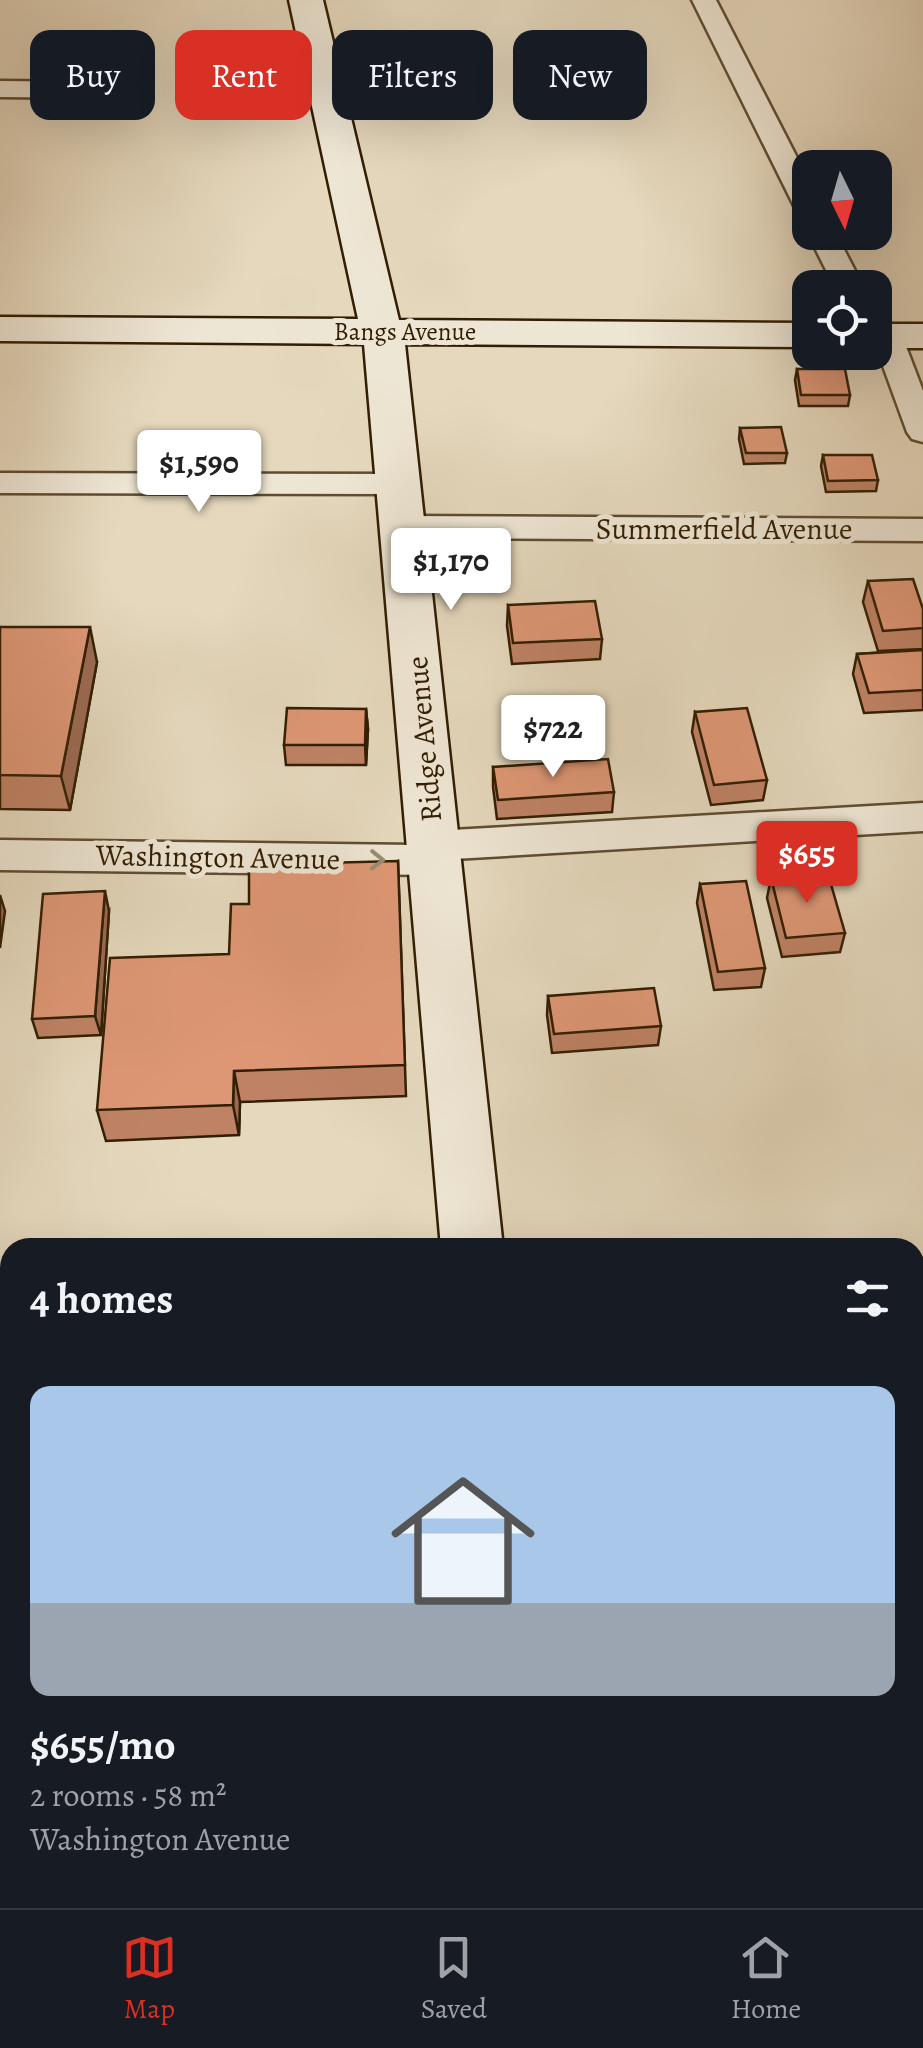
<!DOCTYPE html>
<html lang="en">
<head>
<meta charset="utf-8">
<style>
	:root { --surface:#171b24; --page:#242831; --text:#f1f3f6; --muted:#9ea1a6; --line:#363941; --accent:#d93025 }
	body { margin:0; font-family:Alegreya,serif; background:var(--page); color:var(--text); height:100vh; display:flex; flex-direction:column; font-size:38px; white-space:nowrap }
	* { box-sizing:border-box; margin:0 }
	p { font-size:32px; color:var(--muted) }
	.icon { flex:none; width:55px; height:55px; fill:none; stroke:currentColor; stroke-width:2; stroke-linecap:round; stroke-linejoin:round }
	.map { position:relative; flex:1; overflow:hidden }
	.drawer { position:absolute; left:0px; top:1238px; width:925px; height:672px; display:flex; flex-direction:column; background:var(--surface); border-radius:30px 30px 0 0; box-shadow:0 10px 40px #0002 }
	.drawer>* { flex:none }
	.hud { position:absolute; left:30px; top:30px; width:865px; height:90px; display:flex; gap:20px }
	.needle { width:65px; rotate:175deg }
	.controls { position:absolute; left:792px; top:150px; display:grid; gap:20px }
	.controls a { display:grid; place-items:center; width:100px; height:100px; border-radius:20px; background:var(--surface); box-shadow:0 10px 40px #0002; font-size:50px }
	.price { position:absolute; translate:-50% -85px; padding:0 22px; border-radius:10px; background:#fff; color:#222; font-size:32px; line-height:65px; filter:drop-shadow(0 2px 5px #0008) }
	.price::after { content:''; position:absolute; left:50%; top:60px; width:30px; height:22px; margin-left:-15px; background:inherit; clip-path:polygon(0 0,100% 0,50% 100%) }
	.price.on { background:var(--accent); color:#fff }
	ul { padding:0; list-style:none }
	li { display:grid; align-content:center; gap:20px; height:530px; padding:0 30px }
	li+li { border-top:2px solid var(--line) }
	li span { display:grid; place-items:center; height:310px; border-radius:20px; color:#555 }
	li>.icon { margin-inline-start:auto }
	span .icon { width:180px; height:180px; fill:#fffc; stroke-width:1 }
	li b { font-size:42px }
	h2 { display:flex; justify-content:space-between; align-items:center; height:120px; padding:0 30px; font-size:42px }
	.tag { padding:0 35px; border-radius:20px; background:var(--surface); box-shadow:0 10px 40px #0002; font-size:35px; line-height:90px }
	.tag.on { background:var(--accent); color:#fff }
	.dock { display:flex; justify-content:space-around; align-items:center; height:140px; border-top:2px solid var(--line); background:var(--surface); font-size:28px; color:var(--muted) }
	.dock a { display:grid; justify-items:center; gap:5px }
	.dock .on { color:var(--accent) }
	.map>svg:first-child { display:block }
</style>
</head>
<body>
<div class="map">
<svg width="923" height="1908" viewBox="0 0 923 1908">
	<rect width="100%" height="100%" fill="#e5d8bd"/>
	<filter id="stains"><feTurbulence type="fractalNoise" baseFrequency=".002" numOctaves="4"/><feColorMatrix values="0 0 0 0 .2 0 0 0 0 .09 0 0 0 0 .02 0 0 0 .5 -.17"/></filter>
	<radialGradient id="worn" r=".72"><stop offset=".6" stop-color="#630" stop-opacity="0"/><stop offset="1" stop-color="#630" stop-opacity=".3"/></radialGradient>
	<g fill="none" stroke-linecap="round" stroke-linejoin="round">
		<defs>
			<g id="street">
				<path d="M692,0h24l94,183v35l-14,-8z"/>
				<path d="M0,81l98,1 13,8 -13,8 -98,-1z"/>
				<path d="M810,227v5h25l29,56h-29l-28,-56z"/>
				<path d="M887,327l11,3 4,6 21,55v51l-11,-3 -5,-7 -32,-88 1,-14z"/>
				<path d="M0,473l399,1 11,3 5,7 -5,7 -11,3 -399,-1z"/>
				<path d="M404,516l519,3v22l-519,-3 -12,-3 -5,-8 5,-8z"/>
				<path d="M923,803v28l-469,28 -5,11 -14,5 -435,-5v-30l415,5 5,-9 14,-5z"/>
				<rect x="915" y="1461" width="8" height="48"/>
				<rect x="0" y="1481" width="10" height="48"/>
			</g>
			<g id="secondary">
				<path d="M289,0h34l76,320 411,3v24l-405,-3 98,904h-62l-77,-904 -364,-3v-24l358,2z"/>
				<rect x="875" y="324" width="48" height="24"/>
				<path d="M494,1900h76l1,8h-76z"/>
			</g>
		</defs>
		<use href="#street" stroke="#5f4c31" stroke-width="5"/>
		<use href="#secondary" stroke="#321e02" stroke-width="5"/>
		<use href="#street" fill="#eee6d4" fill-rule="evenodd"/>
		<use href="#secondary" fill="#eee6d4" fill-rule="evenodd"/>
	</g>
	<g fill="#bf8265" stroke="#321e02" stroke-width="2.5">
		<path d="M797,369l53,26 -2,11h-49l-4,-26z"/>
		<path d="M740,428l47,25 -2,10 -41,1 -5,-25z"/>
		<path d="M823,455l55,25 -2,11 -50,1 -5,-26z"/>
		<path d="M868,581l55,28v40l-45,2 -15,-49z"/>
		<path d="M508,605l94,34 -2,20 -88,5 -5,-38z"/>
		<path d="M0,627l97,35 -27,148 -70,-1z"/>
		<path d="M923,650v60l-59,3 -11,-39 4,-20z"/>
		<path d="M366,709l2,20 -2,36h-80l-2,-20z"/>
		<path d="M695,712l72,68 -4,20 -52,5 -19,-73z"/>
		<path d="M493,767l121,25 -2,20 -115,7 -4,-32z"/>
		<path d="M398,861l8,235 -166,6 -1,33 -133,6 -9,-31 132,-156 20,-50z"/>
		<path d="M771,878l74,55 -5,19 -58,5 -15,-59z"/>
		<path d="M700,884l65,84 -4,19 -47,3 -17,-87z"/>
		<path d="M109,911l-8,124 -63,3 -6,-19z"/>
		<path d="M548,996l113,30 -3,19 -106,8 -5,-38z"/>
		<rect x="0" y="1300" width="10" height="100"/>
	</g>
	<g fill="#9b6a52" stroke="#321e02" stroke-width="2.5">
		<path d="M90,627l7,35 -27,148 -9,-34z"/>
		<path d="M366,709l2,20 -2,36 -1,-20z"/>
		<path d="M105,891l4,20 -8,124 -6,-19z"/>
		<path d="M0,895l5,16 -5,37z"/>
		<path d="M234,1071l6,31 -1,33 -6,-30z"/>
	</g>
	<g fill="#de9775" stroke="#321e02" stroke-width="2.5">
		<path d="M797,369h48l5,26h-49z"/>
		<path d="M781,427l6,26h-41l-6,-25z"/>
		<path d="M823,455h49l6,25 -50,1z"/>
		<path d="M913,579l10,30v19l-40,3 -15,-50z"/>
		<path d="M595,601l7,38 -89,4 -5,-38z"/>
		<path d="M0,627h90l-29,149 -61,-1z"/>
		<path d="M923,650v40l-54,3 -12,-39z"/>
		<path d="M287,708l79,1 -1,36h-81z"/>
		<path d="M747,708l20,72 -53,5 -19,-73z"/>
		<path d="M608,759l6,33 -116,8 -5,-33z"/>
		<path d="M398,861l7,204 -171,6 -1,34 -136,5 13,-152 119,-4 2,-50h18v-39z"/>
		<path d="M828,874l17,59 -59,5 -15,-60z"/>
		<path d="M746,881l19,87 -47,4 -18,-88z"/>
		<path d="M105,891l-10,125 -63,3 11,-125z"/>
		<path d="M654,988l7,38 -107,8 -6,-38z"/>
		<rect x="0" y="1300" width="10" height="84"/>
		<path d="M641,1900h86l1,8h-86z"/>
	</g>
	<defs><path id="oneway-chevron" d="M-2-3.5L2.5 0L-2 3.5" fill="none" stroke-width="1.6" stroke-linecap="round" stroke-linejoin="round" transform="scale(2.5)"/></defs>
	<use stroke="#998c76" href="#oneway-chevron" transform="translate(377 860) rotate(1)"/>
	<g text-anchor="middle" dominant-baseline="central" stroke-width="10" stroke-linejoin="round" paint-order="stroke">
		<g font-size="25" fill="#321e02" stroke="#eee6d4">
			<text x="405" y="332">Bangs Avenue</text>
		</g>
		<g font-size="30" fill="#321e02" stroke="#eee6d4">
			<text x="724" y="529">Summerfield Avenue</text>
			<text transform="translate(424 739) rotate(-95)">Ridge Avenue</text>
			<text transform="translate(218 857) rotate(1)">Washington Avenue</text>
		</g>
	</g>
	<rect width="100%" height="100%" filter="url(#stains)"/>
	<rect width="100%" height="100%" fill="url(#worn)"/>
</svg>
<div class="controls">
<a><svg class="needle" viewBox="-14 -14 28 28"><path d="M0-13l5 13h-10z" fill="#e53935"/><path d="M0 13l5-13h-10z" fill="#9ea1a6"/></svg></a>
<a><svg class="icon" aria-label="locate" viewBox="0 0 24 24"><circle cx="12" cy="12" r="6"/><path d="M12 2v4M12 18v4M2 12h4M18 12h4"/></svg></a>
</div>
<b class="price" style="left:199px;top:515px">$1,590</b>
<b class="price" style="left:451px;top:613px">$1,170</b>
<b class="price" style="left:553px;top:780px">$722</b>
<b class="price on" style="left:807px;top:906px">$655</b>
<div class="hud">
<a class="tag">Buy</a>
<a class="tag on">Rent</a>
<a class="tag">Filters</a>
<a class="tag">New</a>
</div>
<section class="drawer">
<h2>4 homes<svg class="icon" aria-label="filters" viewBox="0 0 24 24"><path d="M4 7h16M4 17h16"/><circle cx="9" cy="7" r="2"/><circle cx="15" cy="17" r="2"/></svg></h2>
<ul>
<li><span style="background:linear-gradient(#a9c7e8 70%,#9aa5b1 0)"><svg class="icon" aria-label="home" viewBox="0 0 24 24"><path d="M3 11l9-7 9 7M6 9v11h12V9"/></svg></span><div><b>$655/mo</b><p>2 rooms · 58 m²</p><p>Washington Avenue</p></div></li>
</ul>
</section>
</div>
<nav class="dock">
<a class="on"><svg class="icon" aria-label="map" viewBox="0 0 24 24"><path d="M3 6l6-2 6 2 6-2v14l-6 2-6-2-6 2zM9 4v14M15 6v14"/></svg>Map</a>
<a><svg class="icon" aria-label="saved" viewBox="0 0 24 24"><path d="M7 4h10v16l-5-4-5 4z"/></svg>Saved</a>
<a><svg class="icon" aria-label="home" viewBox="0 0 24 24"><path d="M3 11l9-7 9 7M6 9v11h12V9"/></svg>Home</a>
</nav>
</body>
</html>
